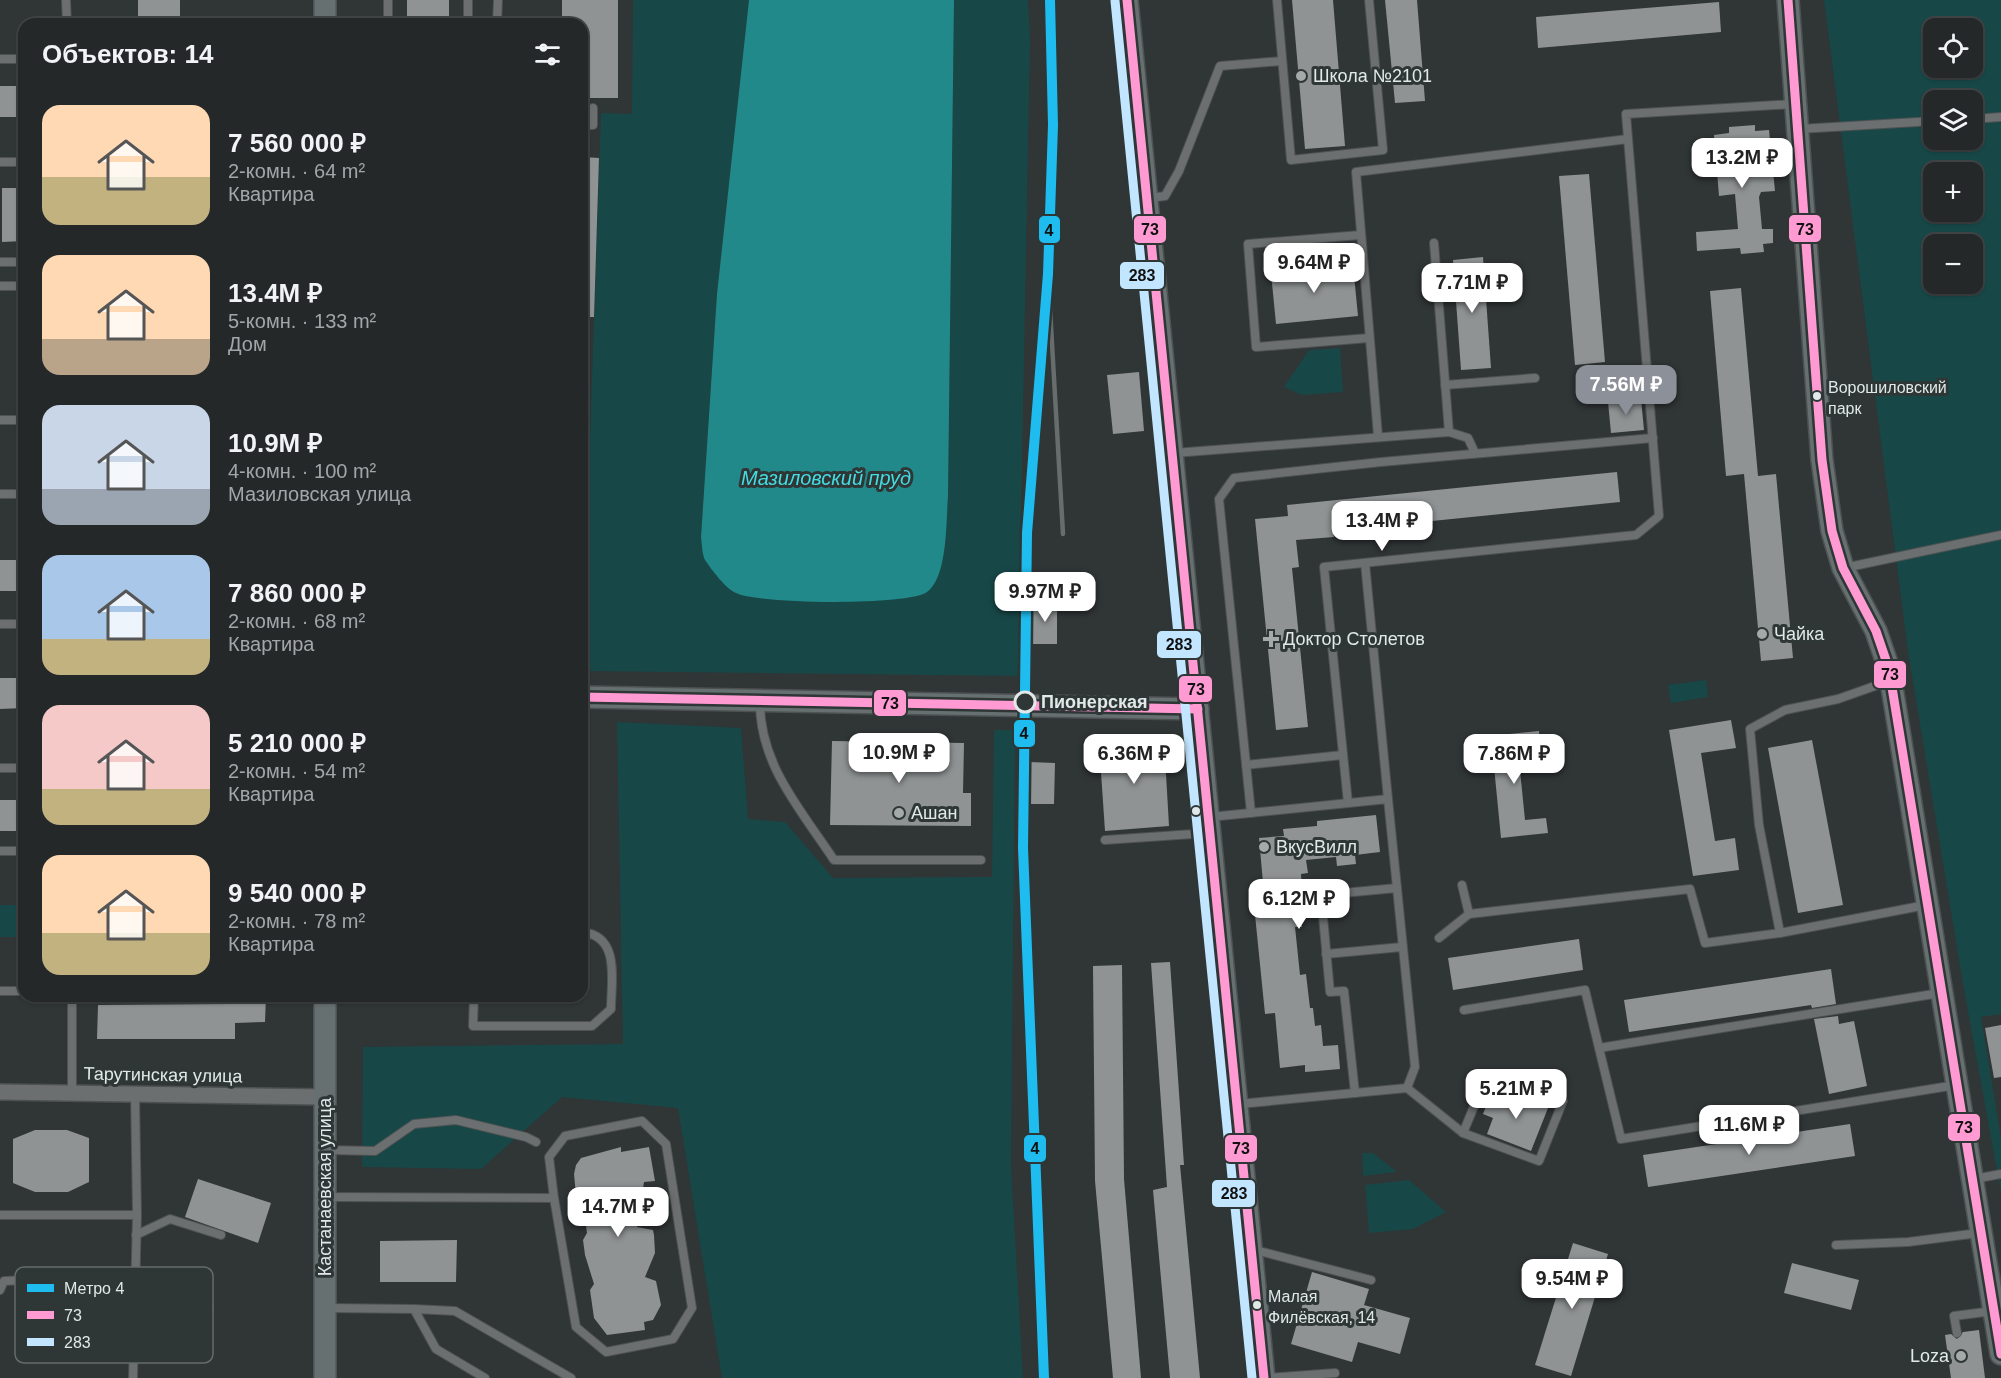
<!DOCTYPE html>
<html lang="ru">
<head>
<meta charset="utf-8">
<style>
	:root { --surface:#242828; --page:#303434; --text:#f1f3f6; --muted:#a3a6a8; --line:#414445; --accent:#8c9099 }
	body { margin:0; font-family:Helvetica,sans-serif; background:var(--page); color:var(--text); height:100vh; display:flex; flex-direction:column; font-size:22px; white-space:nowrap }
	* { box-sizing:border-box; margin:0 }
	p { font-size:20px; color:var(--muted) }
	.icon { flex:none; width:33px; height:33px; fill:none; stroke:currentColor; stroke-width:2; stroke-linecap:round; stroke-linejoin:round }
	.map { position:relative; flex:1; overflow:hidden }
	.drawer { position:absolute; left:18px; top:18px; width:570px; height:984px; display:flex; flex-direction:column; background:var(--surface); border-radius:18px; box-shadow:0 2px 4px #0004,0 0 0 2px var(--line) }
	.drawer>* { flex:none }
	.tools { position:absolute; left:1923px; top:18px; display:grid; gap:12px }
	.tools a { display:grid; place-items:center; width:60px; height:60px; border-radius:12px; background:var(--surface); box-shadow:0 2px 4px #0004,0 0 0 2px var(--line); font-size:30px }
	.price { position:absolute; translate:-50% -51px; padding:0 14px; border-radius:12px; background:#fff; color:#222; font-size:20px; line-height:39px; filter:drop-shadow(0 2px 3px #0008) }
	.price::after { content:''; position:absolute; left:50%; top:36px; width:18px; height:14px; margin-left:-9px; background:inherit; clip-path:polygon(0 0,100% 0,50% 100%) }
	.price.selected { background:var(--accent); color:#fff }
	ul { padding:0; list-style:none }
	li { display:flex; align-items:center; gap:18px; height:150px; padding:0 24px }
	li span { display:grid; place-items:center; flex:none; width:168px; height:120px; border-radius:18px; color:#555 }
	li>.icon { margin-inline-start:auto }
	span .icon { width:72px; height:72px; fill:#fffc; stroke-width:1 }
	li b { font-size:26px }
	h2 { display:flex; justify-content:space-between; align-items:center; height:72px; padding:0 24px; font-size:26px }
	.map>svg:first-child { display:block }
</style>
</head>
<body>
<div class="map">
<svg width="2001" height="1378" viewBox="0 0 2001 1378">
	<rect width="100%" height="100%" fill="#303535"/>
	<g fill="#184748" fill-rule="evenodd">
		<path d="M633,0h116l-32,294 -16,243 243,13 4,-54 6,-496h74l2,39 -12,637 -436,-5 19,-558 31,1z"/>
		<path d="M1824,0h177v1014l-20,3 20,121v55l-39,-215 -54,-327zM1934,28h38v40h-38zM1934,100h38v40h-38zM1934,172h38v40h-38zM1934,244h38v40h-38z"/>
		<path d="M1340,348l3,44 -41,3 -18,-8 25,-37z"/>
		<path d="M1706,680l2,17 -37,6 -3,-18z"/>
		<path d="M617,722l124,6 7,91 37,3 48,56 159,-1 2,-147h21l-4,435 12,213h-301l-44,-270 -116,-11 -81,72 -119,-2 1,-120 260,-3z"/>
		<rect x="0" y="905" width="24" height="32"/>
		<path d="M1362,1153h11l24,19 -34,4z"/>
		<path d="M1409,1180l37,32 -33,17 -44,4 -4,-48z"/>
	</g>
	<path fill="#22898b" d="M749,0h205l-6,496c-2,24 0,81 -21,96 -19,14 -169,12 -191,1 -10,-4 -25,-24 -31,-33 -3,-6 -3,-16 -4,-23l16,-243z"/>
	<g fill="#8f9393">
		<rect x="138" y="0" width="42" height="24"/>
		<rect x="407" y="0" width="42" height="24"/>
		<path d="M562,0h56v98h-36v-74h-20z"/>
		<path d="M1292,0h41l12,146 -40,3z"/>
		<path d="M1385,0h32l8,101 -30,2z"/>
		<path d="M1719,2l2,30 -183,16 -2,-31z"/>
		<rect x="0" y="86" width="24" height="31"/>
		<path d="M1755,125v6l14,-1 6,61 -14,1 -2,5 3,32h11v14l-10,1 1,8 -23,2 -1,-6 -43,3 -1,-19 42,-3 -3,-35 -16,2 -5,-61 15,-2v-6z"/>
		<path d="M584,157l15,1 -5,159h-12z"/>
		<path d="M1589,174l16,188 -30,3 -16,-189z"/>
		<path d="M2,188h22v53l-22,1z"/>
		<path d="M1483,257l8,111 -30,2 -8,-110z"/>
		<path d="M1353,265l5,51 -82,8 -5,-51z"/>
		<path d="M1741,288l17,188 18,-2 17,184 -32,3 -17,-187 -18,2 -16,-185z"/>
		<path d="M1139,372l5,59 -31,3 -6,-59z"/>
		<path d="M1641,399l3,31 -33,3 -3,-31z"/>
		<path d="M1617,472l3,30 -287,29 1,6 -38,3 3,27 -7,1 16,159 -32,3 -21,-211 33,-3 -1,-11z"/>
		<rect x="0" y="560" width="24" height="31"/>
		<path d="M1033,601h24v43h-25z"/>
		<path d="M0,678h24v30l-24,1z"/>
		<path d="M1731,720l5,28 -35,5 14,88 20,-3 4,32 -46,6 -24,-146z"/>
		<path d="M1539,731l1,17 -22,2 7,70 21,-2 2,15 -47,5 -10,-102z"/>
		<path d="M1164,739l5,87 -64,5 -6,-88z"/>
		<path d="M1812,740l31,165 -45,8 -30,-165z"/>
		<path d="M832,741l132,2 -1,50h8v33l-141,-1z"/>
		<path d="M1030,762l25,1 -1,41h-25z"/>
		<rect x="0" y="800" width="24" height="31"/>
		<path d="M1376,815l4,37 -25,3 1,9 -19,2 -1,-9 -30,3 2,13 -7,1 1,17h-3l3,36h-7l5,48 6,-1 4,34h3l2,18 6,-1 2,21 15,-1 2,24 -35,3v-7l-25,3 -5,-55 -10,1 -12,-119 11,-1 -5,-56 25,-2 -1,-7 34,-3v-5z"/>
		<path d="M1579,939l4,31 -130,20 -5,-32z"/>
		<path d="M1170,962l14,203h-4l20,213h-30l-17,-188 14,-3 -16,-224z"/>
		<path d="M1122,965l2,214 17,199h-28l-18,-197 -2,-215z"/>
		<path d="M1831,969l5,35 -24,4 -1,-3 -182,27 -5,-32z"/>
		<path d="M230,996h36l-1,26 -30,1v16h-138l1,-34 132,-1z"/>
		<path d="M1838,1016l1,8 15,-3 13,65 -38,8 -15,-75z"/>
		<path d="M2001,1025v52l-7,1 -9,-50z"/>
		<path d="M1504,1090l44,18 -17,43 -44,-17 6,-16 -10,-4 6,-15 10,5z"/>
		<path d="M1850,1124l5,32 -207,31 -5,-32z"/>
		<path d="M35,1130h32l22,8v44l-21,10h-33l-22,-9v-44z"/>
		<path d="M621,1147v5l28,-5 6,34 -11,1 -2,13 -7,2 2,30 16,3 1,5 1,18 -10,24 11,4 5,24 -8,15 -9,2 1,8 -38,5 -13,-17 -4,-28 4,-6 -9,-29 -2,-15 4,-7 -3,-22 -7,-5 -3,-32 2,-9 5,-7z"/>
		<path d="M198,1179l73,24 -13,40 -73,-26z"/>
		<path d="M457,1240l-1,42h-76v-41z"/>
		<path d="M1573,1243l35,11 -37,122 -36,-11z"/>
		<path d="M1792,1263l67,17 -8,30 -67,-17z"/>
		<path d="M1312,1272l57,17 -5,16 46,13 -10,36 -42,-12 -6,20 -61,-18z"/>
		<path d="M1979,1330l6,48h-34l-6,-43 6,-1 6,5 6,-7z"/>
	</g>
	<g fill="none" stroke-linecap="round" stroke-linejoin="round">
		<defs>
			<g id="lane">
				<path d="M66,0l1,24"/>
				<path d="M468,0v24"/>
				<path d="M1277,0l14,160 92,-10 -14,-150"/>
				<path d="M388,24v-24"/>
				<path d="M497,24l1,-24"/>
				<path d="M0,59h24"/>
				<path d="M1972,119l29,-2"/>
				<path d="M582,125h11v-17"/>
				<path d="M1799,129l135,-8"/>
				<path d="M0,162h24"/>
				<path d="M1149,198l16,-2 14,-25 41,-105 62,-5"/>
				<path d="M1361,235l-113,9 8,103 113,-9"/>
				<path d="M1434,243l15,189"/>
				<path d="M0,262h24"/>
				<path d="M0,286h24"/>
				<path d="M1445,385l90,-7"/>
				<path d="M0,420h24"/>
				<path d="M1378,436l-22,-264 272,-33"/>
				<path d="M1174,453l275,-21 19,6 7,15"/>
				<path d="M0,494h24"/>
				<path d="M1365,563l23,236"/>
				<path d="M1844,568l157,-33"/>
				<path d="M0,624h24"/>
				<path d="M1889,681l-51,18 -53,11 -35,19 9,96 21,108 146,-28"/>
				<path d="M760,701c-1,63 41,109 74,159h147"/>
				<path d="M1246,765l97,-10"/>
				<path d="M0,768h24"/>
				<path d="M1348,803l-24,-236 312,-32 23,-19 -33,-402 167,-10"/>
				<path d="M1251,813l-32,-314 15,-21 147,-16 272,-24"/>
				<path d="M1210,817l178,-18 9,89 -76,7 9,97 14,-1 11,102"/>
				<path d="M1105,840l103,-7"/>
				<path d="M0,851h24"/>
				<path d="M1469,914l221,-25 15,54 75,-10"/>
				<path d="M1439,938l30,-24 -7,-29"/>
				<path d="M1326,954l76,-7"/>
				<path d="M0,991h24"/>
				<path d="M72,996v97"/>
				<path d="M474,996l-1,30h119l19,-17c0,-28 10,-73 -29,-77"/>
				<path d="M1464,1010l121,-20 14,58 341,-55"/>
				<path d="M1599,1048l22,91 335,-54"/>
				<path d="M1487,1075l76,26 -24,60 -76,-28z"/>
				<path d="M1407,1088l56,45"/>
				<path d="M1239,1104l168,-16 8,-21 -18,-179"/>
				<path d="M327,1150l48,1 39,-27 42,-4 70,17 10,5"/>
				<path d="M1974,1179l27,-5"/>
				<path d="M327,1197l227,1 -5,-41 16,-21 77,-15 24,23 26,164 -19,31 -67,13 -30,-25 -22,-129"/>
				<path d="M0,1215h137"/>
				<path d="M136,1235l34,-16 51,16"/>
				<path d="M1836,1245l72,-3 71,-9"/>
				<path d="M1254,1252h9l108,28"/>
				<path d="M0,1290l4,-9 132,-6"/>
				<path d="M327,1308l87,1 22,40 49,29"/>
				<path d="M414,1309l41,2 116,67"/>
				<path d="M135,1316l74,-7"/>
				<path d="M1957,1333l-3,-17 39,-5"/>
				<path d="M133,1378l4,-163 -2,-121"/>
				<path d="M1266,1378l69,-5"/>
			</g>
			<path id="street" d="M0,1092l325,5"/>
			<g id="secondary">
				<path d="M1127,0l137,1378"/>
				<path d="M1788,0l34,460 10,71 11,37 33,63 13,38 112,685"/>
				<path d="M325,24v-24"/>
				<path d="M582,697l616,12"/>
				<path d="M325,1378v-382"/>
			</g>
		</defs>
		<use href="#lane" stroke="#4d5151" stroke-width="10"/>
		<use href="#street" stroke="#4d5151" stroke-width="18"/>
		<use href="#secondary" stroke="#4d5151" stroke-width="24"/>
		<use href="#lane" stroke="#6c6f6f" stroke-width="8"/>
		<use href="#street" stroke="#6c6f6f" stroke-width="15"/>
		<use href="#secondary" stroke="#677070" stroke-width="21"/>
		<path stroke="#676c6c" stroke-width="4.5" d="M1048,274l15,260"/>
		<defs>
			<g id="bus-1">
				<path d="M1127,0l137,1378"/>
				<path d="M1788,0l34,460 10,71 11,37 33,63 13,38 112,685"/>
				<path d="M582,697l616,12"/>
			</g>
			<path id="bus-2" d="M1115,1l137,1377"/>
		</defs>
		<use href="#bus-1" stroke="#2f3636" stroke-width="14"/>
		<use href="#bus-2" stroke="#2f3636" stroke-width="14"/>
		<use href="#bus-1" stroke="#ff9ad2" stroke-width="9"/>
		<use href="#bus-2" stroke="#c2e6ff" stroke-width="9"/>
		<defs>
			<path id="metro-1" d="M1044,1378l-21,-530 4,-315 21,-259 5,-149 -3,-125"/>
		</defs>
		<use href="#metro-1" stroke="#2f3636" stroke-width="15"/>
		<use href="#metro-1" stroke="#1ebcef" stroke-width="10"/>
	</g>
	<g fill="#a4a9a9" stroke="#2f3636" stroke-width="2">
		<circle cx="1301" cy="76" r="6"/>
		<circle cx="1762" cy="634" r="6"/>
		<path d="M1268 630h6v6h6v6h-6v6h-6v-6h-6v-6h6z"/>
		<circle cx="899" cy="813" r="6"/>
		<circle cx="1264" cy="847" r="6"/>
		<circle cx="1961" cy="1356" r="6"/>
	</g>
	<g fill="#e2e7e7" stroke="#2f3636" stroke-width="2">
		<circle cx="1817" cy="396" r="5"/>
		<circle cx="1196" cy="811" r="5"/>
		<circle cx="1257" cy="1305" r="5"/>
	</g>
	<circle fill="#2f3636" stroke="#e2e7e7" stroke-width="3" cx="1025" cy="702" r="10"/>
	<g text-anchor="middle" dominant-baseline="central" stroke-width="6" stroke-linejoin="round" paint-order="stroke">
		<g font-size="16" fill="#e2e7e7" stroke="#2f3636" text-anchor="start">
			<text x="1828" y="387">Ворошиловский<tspan x="1828" dy="21">парк</tspan></text>
			<text x="1268" y="1296">Малая<tspan x="1268" dy="21">Филёвская, 14</tspan></text>
		</g>
		<g font-size="18" fill="#e2e7e7" stroke="#2f3636" text-anchor="start">
			<text x="1313" y="76">Школа №2101</text>
			<text x="1774" y="634">Чайка</text>
			<text x="1283" y="639">Доктор Столетов</text>
			<text x="911" y="813">Ашан</text>
			<text x="1276" y="847">ВкусВилл</text>
			<text x="1949" y="1356" text-anchor="end">Loza</text>
		</g>
		<g font-size="18" font-weight="bold" fill="#e2e7e7" stroke="#2f3636" text-anchor="start">
			<text x="1041" y="702">Пионерская</text>
		</g>
		<g font-size="18" fill="#e2e7e7" stroke="#2f3636">
			<text transform="translate(163 1075) rotate(1)">Тарутинская улица</text>
			<text transform="translate(325 1187) rotate(-90)">Кастанаевская улица</text>
		</g>
		<g font-size="20" font-style="italic" fill="#43dce0" stroke="#2f3636">
			<text x="826" y="478">Мазиловский пруд</text>
		</g>
	</g>
	<rect x="15" y="1267" width="198" height="96" rx="9" fill="#2f3636" stroke="#656b6b" stroke-width="1.5"/>
	<rect x="27" y="1284" width="27" height="8" fill="#1ebcef"/>
	<rect x="27" y="1311" width="27" height="8" fill="#ff9ad2"/>
	<rect x="27" y="1338" width="27" height="8" fill="#c2e6ff"/>
	<g font-size="16" fill="#e2e7e7">
		<text x="64" y="1294">Метро 4</text>
		<text x="64" y="1321">73</text>
		<text x="64" y="1348">283</text>
	</g>
	<g stroke="#2f3636" stroke-width="2">
		<rect x="1788" y="214" width="34" height="29" rx="6" fill="#ff9ad2"/>
		<rect x="1133" y="215" width="34" height="29" rx="6" fill="#ff9ad2"/>
		<rect x="1038" y="215" width="23" height="29" rx="6" fill="#1ebcef"/>
		<rect x="1119" y="261" width="46" height="29" rx="6" fill="#c2e6ff"/>
		<rect x="1156" y="630" width="46" height="29" rx="6" fill="#c2e6ff"/>
		<rect x="1873" y="660" width="34" height="29" rx="6" fill="#ff9ad2"/>
		<rect x="1178" y="675" width="35" height="28" rx="6" fill="#ff9ad2"/>
		<rect x="873" y="689" width="34" height="28" rx="6" fill="#ff9ad2"/>
		<rect x="1013" y="719" width="23" height="29" rx="6" fill="#1ebcef"/>
		<rect x="1947" y="1113" width="34" height="29" rx="6" fill="#ff9ad2"/>
		<rect x="1023" y="1134" width="24" height="29" rx="6" fill="#1ebcef"/>
		<rect x="1224" y="1134" width="34" height="29" rx="6" fill="#ff9ad2"/>
		<rect x="1211" y="1179" width="45" height="29" rx="6" fill="#c2e6ff"/>
	</g>
	<g font-size="16" text-anchor="middle" font-weight="bold" fill="#111">
		<text x="1805" y="235">73</text>
		<text x="1150" y="235">73</text>
		<text x="1049" y="236">4</text>
		<text x="1142" y="281">283</text>
		<text x="1179" y="650">283</text>
		<text x="1890" y="680">73</text>
		<text x="1196" y="695">73</text>
		<text x="890" y="709">73</text>
		<text x="1024" y="739">4</text>
		<text x="1964" y="1133">73</text>
		<text x="1035" y="1154">4</text>
		<text x="1241" y="1154">73</text>
		<text x="1234" y="1199">283</text>
	</g>
</svg>
<div class="tools">
<a><svg class="icon" aria-label="locate" viewBox="0 0 24 24"><circle cx="12" cy="12" r="6"/><path d="M12 2v4M12 18v4M2 12h4M18 12h4"/></svg></a>
<a><svg class="icon" aria-label="layers" viewBox="0 0 24 24"><path d="M12 4l9 5-9 5-9-5zM3 14l9 5 9-5"/></svg></a>
<a>+</a>
<a>−</a>
</div>
<b class="price" style="left:1742px;top:189px">13.2M ₽</b>
<b class="price" style="left:1314px;top:294px">9.64M ₽</b>
<b class="price" style="left:1472px;top:314px">7.71M ₽</b>
<b class="price selected" style="left:1626px;top:416px">7.56M ₽</b>
<b class="price" style="left:1382px;top:552px">13.4M ₽</b>
<b class="price" style="left:1045px;top:623px">9.97M ₽</b>
<b class="price" style="left:899px;top:784px">10.9M ₽</b>
<b class="price" style="left:1134px;top:785px">6.36M ₽</b>
<b class="price" style="left:1514px;top:785px">7.86M ₽</b>
<b class="price" style="left:1299px;top:930px">6.12M ₽</b>
<b class="price" style="left:1516px;top:1120px">5.21M ₽</b>
<b class="price" style="left:1749px;top:1156px">11.6M ₽</b>
<b class="price" style="left:618px;top:1238px">14.7M ₽</b>
<b class="price" style="left:1572px;top:1310px">9.54M ₽</b>
<section class="drawer">
<h2>Объектов: 14<svg class="icon" aria-label="filters" viewBox="0 0 24 24"><path d="M4 7h16M4 17h16"/><circle cx="9" cy="7" r="2"/><circle cx="15" cy="17" r="2"/></svg></h2>
<ul>
<li><span style="background:linear-gradient(#ffd9b3 60%,#c2b280 0)"><svg class="icon" aria-label="home" viewBox="0 0 24 24"><path d="M3 11l9-7 9 7M6 9v11h12V9"/></svg></span><div><b>7 560 000 ₽</b><p>2-комн. · 64 m²</p><p>Квартира</p></div></li>
<li><span style="background:linear-gradient(#ffd9b3 70%,#b9a48a 0)"><svg class="icon" aria-label="home" viewBox="0 0 24 24"><path d="M3 11l9-7 9 7M6 9v11h12V9"/></svg></span><div><b>13.4M ₽</b><p>5-комн. · 133 m²</p><p>Дом</p></div></li>
<li><span style="background:linear-gradient(#c9d6e8 70%,#9aa5b1 0)"><svg class="icon" aria-label="home" viewBox="0 0 24 24"><path d="M3 11l9-7 9 7M6 9v11h12V9"/></svg></span><div><b>10.9M ₽</b><p>4-комн. · 100 m²</p><p>Мазиловская улица</p></div></li>
<li><span style="background:linear-gradient(#a9c7e8 70%,#c2b280 0)"><svg class="icon" aria-label="home" viewBox="0 0 24 24"><path d="M3 11l9-7 9 7M6 9v11h12V9"/></svg></span><div><b>7 860 000 ₽</b><p>2-комн. · 68 m²</p><p>Квартира</p></div></li>
<li><span style="background:linear-gradient(#f6c9c9 70%,#c2b280 0)"><svg class="icon" aria-label="home" viewBox="0 0 24 24"><path d="M3 11l9-7 9 7M6 9v11h12V9"/></svg></span><div><b>5 210 000 ₽</b><p>2-комн. · 54 m²</p><p>Квартира</p></div></li>
<li><span style="background:linear-gradient(#ffd9b3 65%,#c2b280 0)"><svg class="icon" aria-label="home" viewBox="0 0 24 24"><path d="M3 11l9-7 9 7M6 9v11h12V9"/></svg></span><div><b>9 540 000 ₽</b><p>2-комн. · 78 m²</p><p>Квартира</p></div></li>
</ul>
</section>
</div>
</body>
</html>
